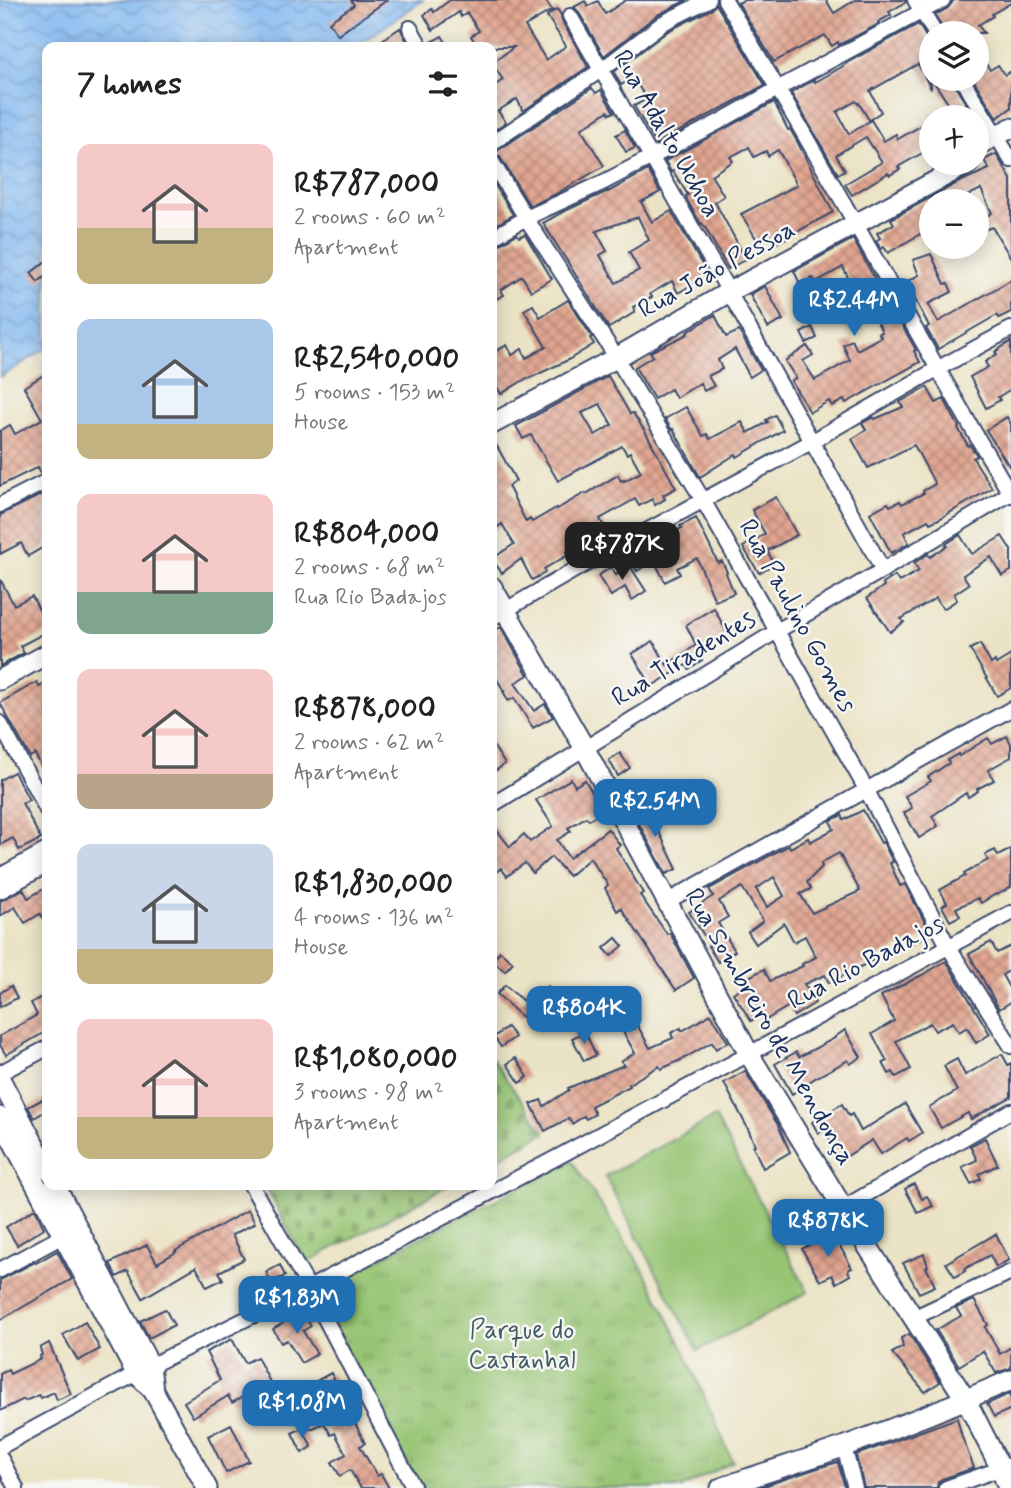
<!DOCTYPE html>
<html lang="en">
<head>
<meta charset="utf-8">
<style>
	:root { --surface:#fff; --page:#f2f2f2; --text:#222; --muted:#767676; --accent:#1f6fb2 }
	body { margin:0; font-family:Mynerve,sans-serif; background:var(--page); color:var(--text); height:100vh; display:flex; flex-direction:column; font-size:26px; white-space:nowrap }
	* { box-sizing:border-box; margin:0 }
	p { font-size:23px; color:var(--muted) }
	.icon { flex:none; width:38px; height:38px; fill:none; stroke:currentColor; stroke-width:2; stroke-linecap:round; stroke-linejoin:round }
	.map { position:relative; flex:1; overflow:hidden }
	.sheet { position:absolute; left:42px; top:42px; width:455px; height:1148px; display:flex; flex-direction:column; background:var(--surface); border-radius:14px; box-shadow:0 4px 18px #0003 }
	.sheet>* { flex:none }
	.controls { position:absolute; left:919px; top:21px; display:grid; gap:14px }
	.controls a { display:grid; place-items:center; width:70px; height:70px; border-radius:50%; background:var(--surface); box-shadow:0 4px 18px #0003; font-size:35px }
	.price { position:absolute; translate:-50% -60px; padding:0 16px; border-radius:14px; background:var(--accent); color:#fff; font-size:23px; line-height:46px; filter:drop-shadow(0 2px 4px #0008) }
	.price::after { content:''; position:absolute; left:50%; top:42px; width:21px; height:16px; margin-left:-10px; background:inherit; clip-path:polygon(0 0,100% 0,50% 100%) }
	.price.current { background:#222; color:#fff }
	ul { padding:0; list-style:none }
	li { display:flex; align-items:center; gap:21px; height:175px; padding:0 35px }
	li span { display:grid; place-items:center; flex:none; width:196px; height:140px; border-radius:14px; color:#555 }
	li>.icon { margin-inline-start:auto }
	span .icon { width:84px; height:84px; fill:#fffc; stroke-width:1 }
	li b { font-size:30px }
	h2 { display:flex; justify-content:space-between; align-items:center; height:84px; padding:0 35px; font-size:30px }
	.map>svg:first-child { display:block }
</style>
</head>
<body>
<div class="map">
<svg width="1011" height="1488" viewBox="0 0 1011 1488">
	<defs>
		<pattern id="cemetery-stones" width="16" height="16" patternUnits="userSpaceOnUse" patternTransform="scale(1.75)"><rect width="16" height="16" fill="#97c573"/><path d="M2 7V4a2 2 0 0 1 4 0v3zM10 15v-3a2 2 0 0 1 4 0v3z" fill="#7aa062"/></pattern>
		<pattern id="park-tufts" width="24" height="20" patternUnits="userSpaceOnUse" patternTransform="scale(1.75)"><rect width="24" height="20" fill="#97c573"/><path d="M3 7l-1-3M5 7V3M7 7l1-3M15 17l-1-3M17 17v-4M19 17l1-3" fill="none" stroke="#7aa062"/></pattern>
		<pattern id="water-waves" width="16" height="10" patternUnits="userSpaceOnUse" patternTransform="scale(1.75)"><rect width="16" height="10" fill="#84b9f2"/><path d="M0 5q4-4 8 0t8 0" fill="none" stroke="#6b97c7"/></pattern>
		<pattern id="building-cross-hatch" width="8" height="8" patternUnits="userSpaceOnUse" patternTransform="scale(1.75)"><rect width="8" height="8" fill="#e1a590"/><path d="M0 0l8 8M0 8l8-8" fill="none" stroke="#b68779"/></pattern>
	</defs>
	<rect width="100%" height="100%" fill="#f6f6f2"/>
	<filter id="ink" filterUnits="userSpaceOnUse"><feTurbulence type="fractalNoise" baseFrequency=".0143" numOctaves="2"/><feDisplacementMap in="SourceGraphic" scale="14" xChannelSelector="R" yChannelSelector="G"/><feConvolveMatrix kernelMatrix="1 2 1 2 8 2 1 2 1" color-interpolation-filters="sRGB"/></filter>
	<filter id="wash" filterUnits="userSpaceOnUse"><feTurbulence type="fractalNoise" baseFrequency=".00686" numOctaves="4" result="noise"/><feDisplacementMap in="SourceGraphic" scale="28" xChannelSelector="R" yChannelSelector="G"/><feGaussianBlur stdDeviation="1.57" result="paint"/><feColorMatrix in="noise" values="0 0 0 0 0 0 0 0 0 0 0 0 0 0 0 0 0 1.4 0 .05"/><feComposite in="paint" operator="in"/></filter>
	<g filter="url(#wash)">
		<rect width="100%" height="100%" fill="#ebe3c5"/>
		<g fill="url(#cemetery-stones)" stroke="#597a68" stroke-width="2">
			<path d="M492,1059l53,74 -53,29z"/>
			<path d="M265,1185h185l-144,78z"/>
		</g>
		<path fill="url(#park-tufts)" stroke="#597a68" stroke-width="2" d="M572,1161l71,108 41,81 49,112 -52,26h-261l-105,-197z"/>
		<path fill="#97c573" stroke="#597a68" stroke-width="2" d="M715,1117l93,175 -110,59 -93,-175z"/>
		<path fill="url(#water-waves)" stroke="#5074a8" stroke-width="2" d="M0,0h423l-68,47h-308v301l-47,29z"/>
		<g id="blocks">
			<g fill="url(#building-cross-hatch)" fill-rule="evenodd">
				<path d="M351,0h36l-49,35 -9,-13 25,-17z"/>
				<path d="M450,0h95l7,10 -27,16 21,34 20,-14 -19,-30 10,-7 4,6 1,6 26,46 -65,44 -6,-12 -19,12 8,11 -14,10v-45l11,-7 -11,-17 22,-16h-36l-7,-11 8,-5 -12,-18 -6,4 -2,-5 -26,18 -9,-15 8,-6 2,3z"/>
				<path d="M626,0h61l-30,15 -53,41 -26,-45 -4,-4 11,-6 3,5 10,-5 7,13z"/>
				<path d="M744,0h82l8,13 21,-13h50l1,2 -17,10 2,3 -13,7 1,2 -40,21 -1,-3 -6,4 -7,-11 -51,27 -36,-59z"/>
				<path d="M954,0h57v3l-19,11 1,2 -15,9 6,8h-39l-10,-18 13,-7z"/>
				<path d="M716,4l49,81 -109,59 -22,-38 13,-7 -14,-21 -12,7 -7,-13 54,-41 44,-22z"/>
				<path d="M918,24l9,14 4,4v47l-13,-25 -48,27 11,21 -12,8 -10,-17 -1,1 -2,-3 -19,11 12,22 22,-14 13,21 12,-7 2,5 33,-19v44l-7,-12 -26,15 2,2 -10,6 -2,-2 -36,22 -7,-11 37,-22 -16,-25 -30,18 9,15 -7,4 -47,-81 23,-13 1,2 25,-14 10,-7z"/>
				<path d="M400,28l10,19h-38z"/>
				<path d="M442,36l7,11h-18l-1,-4z"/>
				<path d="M976,48l14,22 8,-5 7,10 6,-4v37l-14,10 -24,-39h3z"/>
				<path d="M932,79h20l2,5 20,33h-46l21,-12z"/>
				<path d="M592,88l4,5 5,-3 13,22 -4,2 -2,-3 -27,18 23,37 -50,29 -24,11 -30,-49 -7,-4 4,-2z"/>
				<path d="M774,102l14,28 2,-1 8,14 35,69 -58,32 -5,-8 -11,7 -18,-29 56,-29 -19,-35 -10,6 -2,-5 -12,6 -5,-10 -19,10 3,4 -22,14 13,21 -9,6 31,57 -18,10 -22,-40 -4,-6 -1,1 -13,-22 -2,-6 2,-1 -15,-24 -2,1 -6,-11z"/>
				<path d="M625,130l10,18 -9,4 -10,-17z"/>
				<path d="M996,154l15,25v79l-19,-31 -16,6v-11l16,-9 -11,-24 -24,12h-26v46l-9,-14 -34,20 -4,-6 -3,2 -5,-8 4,-3 -3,-5 17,-9 -3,-5 66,-36 32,-14 -5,-9z"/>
				<path d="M648,170l12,22 -19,10 11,20 19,-11 37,64 -30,18 -6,-12 -22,13 2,3 -19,10 2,5 -26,16 -66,-105 20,-11 45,-21v1zM638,217l11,23 -20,12 10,18 -23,13 -16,-28 7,-4 -11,-20z"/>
				<path d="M492,180l21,35 -21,12z"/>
				<path d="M517,234l2,3 6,-3 27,45 -21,12 -9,-15 -21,14 3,5 -12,6v-53l5,-2z"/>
				<path d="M853,239l37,68 8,17 2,-2 16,28 -2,1 6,11 -74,41 -2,-3 -12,6 -3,-5 -19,11 -19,-31 5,-3 -11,-17 22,-15 6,9 -10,6 12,19 35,-20 -7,-15 9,-5 5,10 24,-13 -2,-4 3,-1 -12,-27 -7,4 -20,-42 -27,15 -3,-4 -13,6 -6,-13z"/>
				<path d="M931,254l14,30 3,-1 4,9 -24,12 10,18 73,-42v32l-12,6 -2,-3 -59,34 -12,-21 3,-2 -23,-44 13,-7 -6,-15z"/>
				<path d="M47,260v15l-9,7 -7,-9z"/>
				<path d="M765,286l18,34 -15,8 -18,-33z"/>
				<path d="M568,300l24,37 -2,1 4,6 -26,16 -40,19 -1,-1 -26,16 -4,-7 -5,3v-37l15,-8 5,10 10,-6 4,9 20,-11 -22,-37 9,-5 7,12z"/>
				<path d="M715,315l11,22 13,-6 22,39 -11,7 -15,-28 -17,11 4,9 -14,7 6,10 -10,5 -4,-8 -24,15 -5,-9 -17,10 -19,-32 18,-11 -3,-4 38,-18 -1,-2z"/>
				<path d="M812,327l5,11 -11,5 -5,-10z"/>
				<path d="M1011,341v48l-13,8 2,3 -14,8 -16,-31 18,-10 -3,-5 12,-8 -2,-2z"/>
				<path d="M47,373v98l-6,2 -3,-6 -38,19v-55l10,-6 5,9 27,-15 -18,-32z"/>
				<path d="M608,376l22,38 3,-1 13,20 30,55 -13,7 2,4 -10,6 -3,-6 -13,7 -4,-7 -35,20 6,11 -39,22 1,3 -24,14 1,4 -13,7 -11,-21 -19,14 -10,-14 22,-15 -12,-20 -10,7v-94l24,44 -8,5 18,36 4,-3 2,3 24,-14 1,1 28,-16 1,1 32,-19 3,6 2,-1 1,1 17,-9 -11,-20 -3,2 -5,-8 -64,35 -27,-46 -8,4 -7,-13zM600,404l12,21 -17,10 -13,-22z"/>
				<path d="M927,387l9,16 8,-4 15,28 -1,1 10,18 2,-1 6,9 1,2 -4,2 19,30 -53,31 -9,4 -2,-3 -24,13 5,10 -18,10 -21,-40 18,-10 2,3 10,-5 2,3 22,-11 -1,-2 12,-7 -21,-39 -46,23 -16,-29 14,-9 -4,-7 11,-6 2,2 28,-12 -3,-5z"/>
				<path d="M686,407l17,29 4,-2 3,5 32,-17 6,11 20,-11 -2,-2 9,-5 8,15 -46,27 -1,-3 -36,23 -27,-48 -1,1 -7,-11z"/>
				<path d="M1007,417l4,7v45l-25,-39z"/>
				<path d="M47,492v53l-19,11 -7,-13 -21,11v-39z"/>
				<path d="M776,497l21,38 -30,16 7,13 -15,9 -16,-26 22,-13 -13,-24z"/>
				<path d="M696,518l22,45 4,-2 5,11 -1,1 8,20 -19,8 -18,-43 -20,10 3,6 -15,8 -11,-22 -17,11 -10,-16 15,-9 4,7 28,-14 -3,-5 11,-6 -2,-2z"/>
				<path d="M960,535l12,19 30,-18 9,14v21l-9,5 -11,-19 -28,18 6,9 -15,10 3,6 -14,9 -7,-11 -35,21 3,3 -14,10 -23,-34 17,-12 -1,-2 12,-8 4,6 20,-11 -5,-8 14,-9 2,3 17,-11 -1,-2z"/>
				<path d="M630,566l16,25 -14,9 -7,-13 -14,9 -13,-20 13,-9 5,8z"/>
				<path d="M0,579l14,26 18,-9 7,14 8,-4v26l-27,14 4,7 -24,13z"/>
				<path d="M714,608l16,31 -32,16 4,5 -13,9 -3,-4 -34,21 -20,-32 21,-13 14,24 29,-20 -10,-20z"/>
				<path d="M501,627l27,48 -13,8 19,28 11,-7 8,13 -20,11 -19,-30 -6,3 -5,-10h1l-12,-20v-39z"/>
				<path d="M980,644l11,20 4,-3 1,3 15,-9v33l-14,8 -27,-47z"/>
				<path d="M37,682l2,5 8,-5v95l-12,-23 -5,3 -30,-54z"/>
				<path d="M1007,736l4,8v13l-23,13 6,10 -17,9 1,2 -10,6 -2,-4 -34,23 6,10 -19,12 -15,-25 8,-5 -7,-12 26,-15 -3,-4 21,-14 -1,-3 10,-6 1,2 29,-18 4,6z"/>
				<path d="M492,744l13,20 -13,9z"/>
				<path d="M620,753l10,15 -12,8 -9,-16z"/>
				<path d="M14,772l15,28 -7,3 19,36 -22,11 -6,-12 -13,7v-65z"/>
				<path d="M571,779l4,7 10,-6 18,31 -14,9 -3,-3 -18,11 3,3 -14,9 12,18 39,-29 12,16 -4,3 27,45 -3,2 27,39 3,-1 24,45 -18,12 -55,-82 -4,3 -12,-23 3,-3 -18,-27 -21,18 -18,-19 -18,16 -8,-10 -18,13 -6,-8 -9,8v-52l18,23 14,-13 6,8 23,-16 -17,-26z"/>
				<path d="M641,804l18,28 18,37 -11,5 -34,-63z"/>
				<path d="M863,810l18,33 2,-1 10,20 -3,1 10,23 5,-2 26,50 -25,12 -1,-2 -76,39 -4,-8 -21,9 11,19 -21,13 -5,-10 -25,15 -3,-7 -10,7 -18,-28 12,-8 -2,-5 21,-11 6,12 33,-15 -1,-2 14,-7 -11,-21 -11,6 -10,-19 -28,21 -8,-12 15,-11 -21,-34 -23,14 9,16 -10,6 17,28 -17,11 -10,-16 2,-1 -21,-33 24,-16 -4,-7 80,-44 1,3 18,-10 2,4 24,-13 -4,-8 12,-6 2,5zM839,853l21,38 -48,22 -12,-19 11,-5 -4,-7 15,-15 -1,-4zM774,877l10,19 -17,11 -11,-18z"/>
				<path d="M1011,849v38l-14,8 -1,-1 -15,9 -3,-5 -22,10 4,8 -10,5 -8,-15 5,-3 -7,-13 25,-14 -1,-2 24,-14 -3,-5 10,-5 3,6z"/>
				<path d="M47,887v41l-7,-14 -15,9 -10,-16 -15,9v-15l23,-12 5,9z"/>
				<path d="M616,938l7,8 -12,10 -7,-8z"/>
				<path d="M991,942l6,11 14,-7v24l-9,5 9,16v11l-12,7 -30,-55z"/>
				<path d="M500,951l13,11 -8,9 -13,-11z"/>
				<path d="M946,961l44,73 -14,9 -9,-16 -8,5 -6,-10 -18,9 -5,-8 -34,18 15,28 -15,8 -3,-5 -4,2 -6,-11 4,-2 -15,-27 22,-13 -13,-25 41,-21z"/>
				<path d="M505,985l18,16 25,-15 5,8 -21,13 -10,10 -25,-23z"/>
				<path d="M11,986l6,12 -17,9v-14z"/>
				<path d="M619,992l31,56 23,-10 -2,-5 10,-5 1,3 29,-17 17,28 -12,7 -4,-7 -29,17 -22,10 -2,-3 -30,18 1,2 -39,20 4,8 -9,5 -2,-3 -12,8 -3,-6 -24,13 -14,-27 10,-4 3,6 25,-16 -1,-2 56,-23 -3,-4 14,-8 -30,-53z"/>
				<path d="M47,994v42l-2,-4 -39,23 -6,-10v-9l37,-21 -6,-12z"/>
				<path d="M507,1027l8,10 -14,10 -7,-10z"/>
				<path d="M845,1030l16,27 -11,7 -2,-4 -33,18 -23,16 -17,-30 21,-12 3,5 36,-19v-1z"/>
				<path d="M585,1032l11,23 -12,6 -12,-23z"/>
				<path d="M1002,1054l6,11 3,-2v34l-40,22 -3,-6 -27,15 -12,-21 28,-16 -13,-25 13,-7 8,16z"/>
				<path d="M516,1058l12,19 -8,6 -13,-19z"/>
				<path d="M745,1071l33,54 12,27 -27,16 -10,-22 2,-1 -7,-16 -24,-46z"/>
				<path d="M47,1097v13l-13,8 -6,-11z"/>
				<path d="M842,1104l7,12 3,-2 9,17 44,-27 17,29 -13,8 -2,-3 -26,16 -9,-14 -28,18 -10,-16 -2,1 -7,-13 -7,3 -6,-11z"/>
				<path d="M985,1138l13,27 -19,9 2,5 -10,5 -9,-17 15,-7 -7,-14z"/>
				<path d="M914,1184l8,15 5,-3 6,10 -15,7 -13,-24z"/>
				<path d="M35,1209l9,19 -27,17 -11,-18z"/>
				<path d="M248,1210l7,13 -23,12 12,24 -25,13 4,7 -16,8 -11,-20 -53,31 -15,-27 -11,6 -7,-14 37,-18 10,18 19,-11 -1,-1z"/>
				<path d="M832,1232l20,36 -4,2 2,5 -14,8 -4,-8 -12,6 -18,-32z"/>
				<path d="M996,1234l13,26 -13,7 -6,-12 -26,14 1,2 -10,6 -9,-14z"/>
				<path d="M57,1251l15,28 -72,41v-40l35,-18 1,1z"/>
				<path d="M924,1254l4,12 -2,1 9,19 -16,7 -16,-30z"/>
				<path d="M280,1265l5,11 -14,7 -5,-11z"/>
				<path d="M974,1300l14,25 -3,2 15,27 11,-7v21l-15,5 -13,-22 -24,15 -23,-36 25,-14 -5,-8z"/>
				<path d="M165,1309l9,16 -25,13 -9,-17z"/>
				<path d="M301,1310l10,16 -8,5 14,23 -16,9 -14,-23 -6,3 -8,-14 19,-11 -1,-2z"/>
				<path d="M85,1322l15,27 -22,12 -15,-26z"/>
				<path d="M909,1334l31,48 -15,10 -33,-39 11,-6 -2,-9z"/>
				<path d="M232,1339l13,24 12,-6 13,25 -38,21 -4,-7 -35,21 -9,-15 36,-22 -14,-28z"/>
				<path d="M49,1343l22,51 -14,6 -3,-8 -13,6 -2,-3 -14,6 -1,-2 -24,12v-37l8,-4 2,4 31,-15 -1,-3 2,-1 -2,-7z"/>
				<path d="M331,1373l19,38 3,-1 5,11 -3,2 10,20 -5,3 17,30 4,-2 8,14h-28l-11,-18 -10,6 -8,-14 14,-8 -11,-21 -4,2 -7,-12 -13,6 -5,-8 10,-5 -14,-27z"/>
				<path d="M1011,1393v16l-17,8 -7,-13z"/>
				<path d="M957,1418l5,19 12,31 -32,11 -4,3 -1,6h-73l-8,-33z"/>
				<path d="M231,1424l18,37 -23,12 -18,-37z"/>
				<path d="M302,1428l10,19 -10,6 -10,-20z"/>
				<path d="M838,1462l7,26h-87l60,-20z"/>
			</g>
		</g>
	</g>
	<g filter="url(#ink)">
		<use href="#blocks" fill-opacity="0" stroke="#3a4a6d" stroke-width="2"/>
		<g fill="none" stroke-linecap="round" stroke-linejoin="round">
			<defs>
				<g id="street">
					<path d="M725,0c99,163 189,331 286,495"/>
					<path d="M915,0l20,33"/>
					<path d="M570,16l154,267 159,287"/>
					<path d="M410,28l11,19"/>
					<path d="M962,79l49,81"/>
					<path d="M492,143l109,-73 62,-47 45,-23"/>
					<path d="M492,162l34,56 85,131 92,151 163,289 82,157 63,100"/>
					<path d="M492,238l34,-20 74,-34 119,-62 60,-34 164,-88"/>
					<path d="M0,505l47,-24"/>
					<path d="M492,618l88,-51 231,-125 126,-73 74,-40"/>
					<path d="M0,723l47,87"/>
					<path d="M492,805l285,-174 106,-61 128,-77"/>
					<path d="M0,876l47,-26"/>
					<path d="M0,891l47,-26"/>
					<path d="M668,901l343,-192"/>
					<path d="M0,1073l47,-25"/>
					<path d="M251,1185l58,103 105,200"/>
					<path d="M843,1208l168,-97"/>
					<path d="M0,1270l70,-38"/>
					<path d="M913,1318l98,-46"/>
					<path d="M0,1447l150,-81 159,-78 245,-129 457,-246"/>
					<path d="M844,1447l11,41"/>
					<path d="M0,1457l16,31"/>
					<path d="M946,1488l65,-23"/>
				</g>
				<g id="secondary">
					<path d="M976,146l35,-18"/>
					<path d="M492,424l124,-66 113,-66 240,-129"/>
					<path d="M492,587l93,162 164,305 94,154 123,192 35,69 7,19"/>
					<path d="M0,680l47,-26"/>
					<path d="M0,1079l47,90"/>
					<path d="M0,1117l136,256 17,17 54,98"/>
					<path d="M55,1185l95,181 3,24"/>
					<path d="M721,1488c41,-15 83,-27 124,-42 56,-20 111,-42 166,-66"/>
				</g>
			</defs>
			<use href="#street" stroke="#3a4a6d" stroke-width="18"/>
			<use href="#secondary" stroke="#3a4a6d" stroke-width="23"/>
			<use href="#street" stroke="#fff" stroke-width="14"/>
			<use href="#secondary" stroke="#fff" stroke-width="19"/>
		</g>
	</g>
	<g text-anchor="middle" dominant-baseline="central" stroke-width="5" stroke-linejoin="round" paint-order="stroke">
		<g font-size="26" fill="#1b2f5e" stroke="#f6f6f2">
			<text transform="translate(666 134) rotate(60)">Rua Adalto Uchoa</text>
			<text transform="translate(717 270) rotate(-29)">Rua João Pessoa</text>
			<text transform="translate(797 616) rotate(61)">Rua Paulino Gomes</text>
			<text transform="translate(684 659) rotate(-31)">Rua Tiradentes</text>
			<text transform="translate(866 963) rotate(-28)">Rua Rio Badajos</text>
			<text transform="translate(769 1027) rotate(60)">Rua Sombreiro de Mendonça</text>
		</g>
		<g font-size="26" fill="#405c64" stroke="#f6f6f2">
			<text x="522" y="1331">Parque do<tspan x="522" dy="30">Castanhal</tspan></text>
		</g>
	</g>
</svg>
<div class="controls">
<a><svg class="icon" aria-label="layers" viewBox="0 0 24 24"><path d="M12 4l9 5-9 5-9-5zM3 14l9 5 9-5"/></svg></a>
<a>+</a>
<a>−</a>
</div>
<b class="price" style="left:854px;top:338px">R$2.44M</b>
<b class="price current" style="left:622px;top:582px">R$787K</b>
<b class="price" style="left:655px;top:839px">R$2.54M</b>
<b class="price" style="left:584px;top:1046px">R$804K</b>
<b class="price" style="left:828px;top:1259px">R$878K</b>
<b class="price" style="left:297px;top:1336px">R$1.83M</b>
<b class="price" style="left:302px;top:1440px">R$1.08M</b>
<section class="sheet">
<h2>7 homes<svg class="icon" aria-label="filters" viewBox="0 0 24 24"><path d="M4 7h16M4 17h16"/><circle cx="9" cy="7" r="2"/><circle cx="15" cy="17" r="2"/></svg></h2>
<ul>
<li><span style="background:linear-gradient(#f6c9c9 60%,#c2b280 0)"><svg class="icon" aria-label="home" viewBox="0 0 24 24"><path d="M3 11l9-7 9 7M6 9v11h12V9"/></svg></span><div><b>R$787,000</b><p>2 rooms · 60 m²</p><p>Apartment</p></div></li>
<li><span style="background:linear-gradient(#a9c7e8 75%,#c2b280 0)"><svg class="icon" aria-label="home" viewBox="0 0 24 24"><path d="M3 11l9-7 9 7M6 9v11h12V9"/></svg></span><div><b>R$2,540,000</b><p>5 rooms · 153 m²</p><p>House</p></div></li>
<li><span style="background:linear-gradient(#f6c9c9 70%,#7fa58c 0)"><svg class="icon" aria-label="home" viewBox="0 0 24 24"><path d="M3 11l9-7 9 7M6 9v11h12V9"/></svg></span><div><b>R$804,000</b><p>2 rooms · 68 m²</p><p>Rua Rio Badajos</p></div></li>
<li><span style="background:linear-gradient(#f6c9c9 75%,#b9a48a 0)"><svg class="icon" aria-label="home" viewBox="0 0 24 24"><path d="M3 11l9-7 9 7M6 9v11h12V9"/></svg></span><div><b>R$878,000</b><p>2 rooms · 62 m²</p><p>Apartment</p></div></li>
<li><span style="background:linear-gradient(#c9d6e8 75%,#c2b280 0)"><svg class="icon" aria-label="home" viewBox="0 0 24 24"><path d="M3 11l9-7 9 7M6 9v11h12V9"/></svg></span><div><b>R$1,830,000</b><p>4 rooms · 136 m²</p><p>House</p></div></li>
<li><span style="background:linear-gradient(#f6c9c9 70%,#c2b280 0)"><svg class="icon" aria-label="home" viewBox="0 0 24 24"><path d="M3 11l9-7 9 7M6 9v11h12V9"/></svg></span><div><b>R$1,080,000</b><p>3 rooms · 98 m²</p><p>Apartment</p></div></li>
</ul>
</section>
</div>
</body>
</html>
